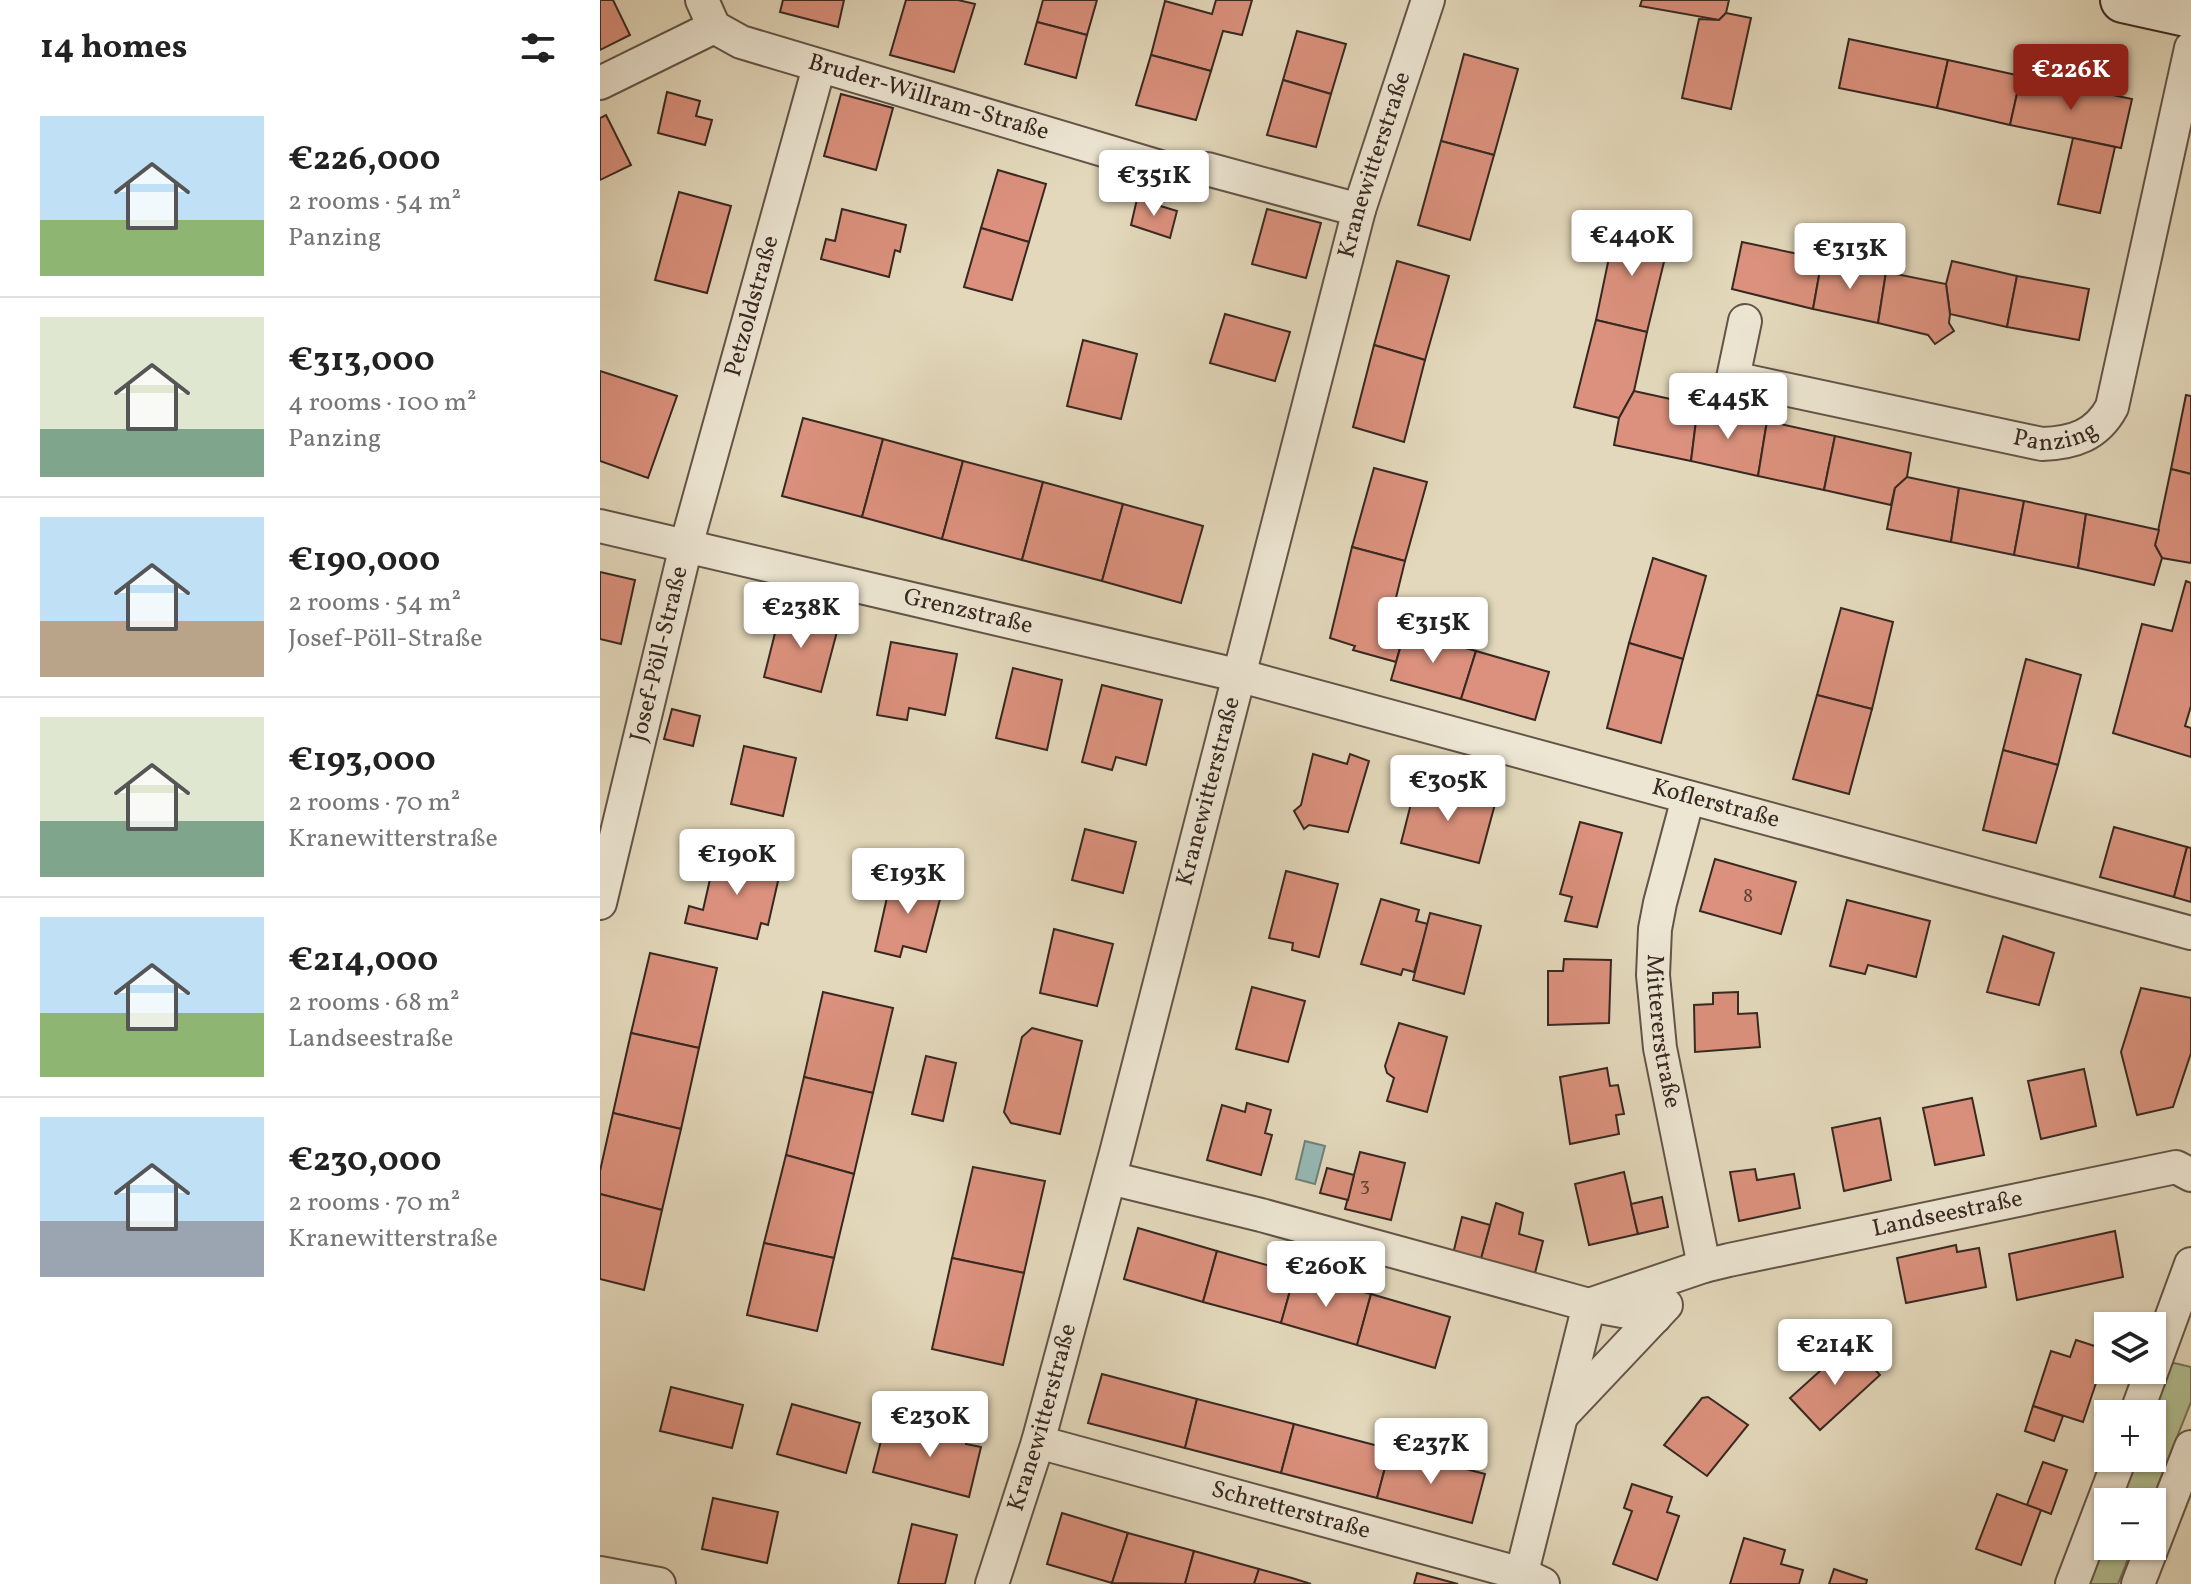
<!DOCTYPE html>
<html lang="en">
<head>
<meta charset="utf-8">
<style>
	:root { --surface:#fff; --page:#f2f2f2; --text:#222; --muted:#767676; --line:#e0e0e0; --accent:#8f2418 }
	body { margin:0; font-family:Vollkorn,serif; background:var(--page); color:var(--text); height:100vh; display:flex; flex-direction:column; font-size:30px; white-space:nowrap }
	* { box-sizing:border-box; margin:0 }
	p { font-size:26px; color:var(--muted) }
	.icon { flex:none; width:44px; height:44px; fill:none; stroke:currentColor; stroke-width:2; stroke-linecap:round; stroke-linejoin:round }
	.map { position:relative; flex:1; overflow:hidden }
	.details { display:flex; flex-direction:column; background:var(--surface); width:600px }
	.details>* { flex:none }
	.controls { position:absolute; left:1494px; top:1312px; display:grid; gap:16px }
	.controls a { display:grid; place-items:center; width:72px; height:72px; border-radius:0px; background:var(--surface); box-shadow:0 2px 6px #0004; font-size:40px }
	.price { position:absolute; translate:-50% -68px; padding:0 18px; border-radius:8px; background:#fff; color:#222; font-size:26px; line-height:52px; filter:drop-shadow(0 2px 4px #0008) }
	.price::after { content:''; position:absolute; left:50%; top:48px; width:24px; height:18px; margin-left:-12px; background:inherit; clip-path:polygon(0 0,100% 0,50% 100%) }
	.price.on { background:var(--accent); color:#fff }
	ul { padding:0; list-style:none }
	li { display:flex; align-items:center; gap:24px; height:200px; padding:0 40px }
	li+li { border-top:2px solid var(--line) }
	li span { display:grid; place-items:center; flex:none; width:224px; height:160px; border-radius:0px; color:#555 }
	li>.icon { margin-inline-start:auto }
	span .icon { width:96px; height:96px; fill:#fffc; stroke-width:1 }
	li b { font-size:34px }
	h2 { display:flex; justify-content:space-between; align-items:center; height:96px; padding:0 40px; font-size:34px }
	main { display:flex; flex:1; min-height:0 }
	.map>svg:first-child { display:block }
</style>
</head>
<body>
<main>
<section class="details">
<h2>14 homes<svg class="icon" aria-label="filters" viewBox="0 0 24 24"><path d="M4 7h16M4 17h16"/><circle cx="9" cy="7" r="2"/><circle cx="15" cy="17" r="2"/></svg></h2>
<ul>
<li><span style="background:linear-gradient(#bfe0f5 65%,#8fb573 0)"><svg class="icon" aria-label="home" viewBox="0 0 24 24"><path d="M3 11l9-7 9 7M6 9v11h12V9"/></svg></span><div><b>€226,000</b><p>2 rooms · 54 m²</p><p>Panzing</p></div></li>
<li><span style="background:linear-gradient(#dfe7d0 70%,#7fa58c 0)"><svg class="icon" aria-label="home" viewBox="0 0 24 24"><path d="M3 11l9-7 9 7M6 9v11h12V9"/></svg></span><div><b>€313,000</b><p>4 rooms · 100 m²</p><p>Panzing</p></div></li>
<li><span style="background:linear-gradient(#bfe0f5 65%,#b9a48a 0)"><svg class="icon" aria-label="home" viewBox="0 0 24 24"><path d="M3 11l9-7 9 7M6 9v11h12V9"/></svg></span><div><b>€190,000</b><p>2 rooms · 54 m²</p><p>Josef-Pöll-Straße</p></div></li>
<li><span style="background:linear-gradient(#dfe7d0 65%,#7fa58c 0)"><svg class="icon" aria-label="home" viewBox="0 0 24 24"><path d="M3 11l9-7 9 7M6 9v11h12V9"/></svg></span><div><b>€193,000</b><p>2 rooms · 70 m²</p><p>Kranewitterstraße</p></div></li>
<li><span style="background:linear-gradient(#bfe0f5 60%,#8fb573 0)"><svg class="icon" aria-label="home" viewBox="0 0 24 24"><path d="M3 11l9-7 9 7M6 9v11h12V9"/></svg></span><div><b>€214,000</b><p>2 rooms · 68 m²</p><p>Landseestraße</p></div></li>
<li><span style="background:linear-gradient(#bfe0f5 65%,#9aa5b1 0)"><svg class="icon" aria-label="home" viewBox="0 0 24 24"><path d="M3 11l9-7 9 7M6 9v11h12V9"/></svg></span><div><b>€230,000</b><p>2 rooms · 70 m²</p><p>Kranewitterstraße</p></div></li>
</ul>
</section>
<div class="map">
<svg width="1591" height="1584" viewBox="0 0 1591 1584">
	<rect width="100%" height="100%" fill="#e3d8bb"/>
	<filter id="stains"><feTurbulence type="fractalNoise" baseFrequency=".0025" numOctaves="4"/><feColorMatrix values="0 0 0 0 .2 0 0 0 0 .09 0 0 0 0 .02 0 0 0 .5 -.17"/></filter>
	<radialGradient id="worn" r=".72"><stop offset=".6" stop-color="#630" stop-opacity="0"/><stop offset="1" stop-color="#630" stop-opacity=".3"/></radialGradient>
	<g fill="#b2bf92" stroke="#75745a" stroke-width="2">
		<path d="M1574,1363l17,4v35l-40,100h-32l11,-44h22v-44l14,-47z"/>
		<path d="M1508,1536v10h25l-15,38h-35l12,-33z"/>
	</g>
	<path fill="#96b9b4" stroke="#707f7a" stroke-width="2" d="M705,1141l20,5 -10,38 -19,-5z"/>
	<g fill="#db917d" stroke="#382822" stroke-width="2">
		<path d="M0,0h13l17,35 -30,15z"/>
		<path d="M183,0h61l-6,27 -58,-15z"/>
		<path d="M306,0h52l17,4 -21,68 -64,-17z"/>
		<path d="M443,0h54l-10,35 -50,-13z"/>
		<path d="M616,0h36l-10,35 -19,-4 -12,40 -60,-16 14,-54 47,13z"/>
		<path d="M1042,0h87l-3,13 -7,7 -79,-14z"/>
		<path d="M1126,13l25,5 -20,91 -49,-11 17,-79 20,1z"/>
		<path d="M437,22l50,13 -11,43 -51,-14z"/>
		<path d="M697,31l49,13 -15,50 -48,-14z"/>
		<path d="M1249,39l99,21 -11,48 -98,-20z"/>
		<path d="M864,54l54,15 -24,86 -53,-14z"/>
		<path d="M551,55l60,16 -15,49 -60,-15z"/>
		<path d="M1348,60l73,16 -11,49 -73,-17z"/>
		<path d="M1421,76l111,23 -11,49 -111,-23z"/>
		<path d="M683,80l48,14 -15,53 -49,-12z"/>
		<path d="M67,92l33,9 -4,15 16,4 -7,25 -47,-12z"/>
		<path d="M241,94l52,14 -17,62 -52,-14z"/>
		<path d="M6,115l25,50 -31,15v-62z"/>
		<path d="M1473,138l42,9 -15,66 -42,-9z"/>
		<path d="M841,141l53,14 -24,85 -52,-15z"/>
		<path d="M398,170l48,14 -17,58 -48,-14z"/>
		<path d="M79,192l52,14 -24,87 -52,-13z"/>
		<path d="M537,199l40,12 -7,27 -39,-13z"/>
		<path d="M242,209l64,16 -6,27 -5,-2 -6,27 -68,-18 5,-20 9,2z"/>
		<path d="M667,209l54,14 -15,55 -54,-14z"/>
		<path d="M1016,224l54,13 -23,95 -51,-12z"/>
		<path d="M381,228l48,14 -17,58 -48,-13z"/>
		<path d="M1142,242l80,17 -9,50 -81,-20z"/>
		<path d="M1222,259l64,13 -8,51 -65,-14z"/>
		<path d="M797,261l52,15 -24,84 -51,-15z"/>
		<path d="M1352,261l65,15 -10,51 -57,-13 -4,-30z"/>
		<path d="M1286,272l60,12 4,30 -1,9 5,8 -19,13 -7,-9 -50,-12z"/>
		<path d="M1417,276l72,13 -10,51 -72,-13z"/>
		<path d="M625,314l65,18 -15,49 -65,-18z"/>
		<path d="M996,320l51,12 -13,59 -15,27 -45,-11z"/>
		<path d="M483,340l54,14 -16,65 -54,-13z"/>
		<path d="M774,345l51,15 -21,82 -51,-15z"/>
		<path d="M0,371l77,25 -29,82 -48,-17z"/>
		<path d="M1034,391l64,14 -7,56 -77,-16 5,-27z"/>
		<path d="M1586,395l5,1v78l-20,-5z"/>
		<path d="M1098,405l69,16 -9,55 -67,-15z"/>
		<path d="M203,418l80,21 -21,78 -80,-21z"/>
		<path d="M1167,421l68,15 -11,54 -66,-14z"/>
		<path d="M1235,436l76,17 -4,24 -12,11 -4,17 -67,-15z"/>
		<path d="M283,439l80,22 -21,78 -80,-22z"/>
		<path d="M363,461l80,21 -21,78 -80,-21z"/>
		<path d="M774,468l53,14 -22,79 -53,-14z"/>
		<path d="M1571,469l20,5v89l-29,-5 -7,-13z"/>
		<path d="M1307,477l52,11 -8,54 -64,-13 8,-41z"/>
		<path d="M443,482l80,22 -21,77 -80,-21z"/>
		<path d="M1359,488l65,13 -10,54 -63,-13z"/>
		<path d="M1424,501l62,13 -8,54 -64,-13z"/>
		<path d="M523,504l80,22 -22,77 -79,-22z"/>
		<path d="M1486,514l73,16 -4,15 7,13 -8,27 -76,-17z"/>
		<path d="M752,547l53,14 -16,65 16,5 -9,31 -43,-12 2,-4 -25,-8z"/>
		<path d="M1053,558l53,18 -23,83 -54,-16z"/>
		<path d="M0,572l35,8 -14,64 -21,-5z"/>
		<path d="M1586,581l5,2v123l-6,20 6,2v29l-78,-24 29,-109 30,7z"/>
		<path d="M1241,608l52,14 -21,87 -55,-14z"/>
		<path d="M181,609l58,15 -18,68 -57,-15z"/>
		<path d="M805,631l71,20 -15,48 -70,-19z"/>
		<path d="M291,642l66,12 -12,61 -36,-7 -2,12 -30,-5z"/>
		<path d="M1029,643l54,16 -22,84 -54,-15z"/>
		<path d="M876,651l73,21 -14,48 -74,-21z"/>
		<path d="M1426,659l55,16 -23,90 -55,-15z"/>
		<path d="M413,668l49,12 -15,70 -51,-12z"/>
		<path d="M502,685l60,15 -16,65 -30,-8 -4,13 -30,-8z"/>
		<path d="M1217,695l55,14 -23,85 -56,-15z"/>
		<path d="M72,709l28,7 -7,30 -29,-7z"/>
		<path d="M144,746l52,12 -13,58 -52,-12z"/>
		<path d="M1403,750l55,15 -22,78 -53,-13z"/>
		<path d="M713,754l34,10 3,-10 19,7 -21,71 -39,-7 -5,4 -10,-18 7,-6z"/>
		<path d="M816,784l79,20 -16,59 -78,-20z"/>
		<path d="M980,822l42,11 -25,94 -32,-6 7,-24 -12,-3z"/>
		<path d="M1514,827l73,20 -13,50 -74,-20z"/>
		<path d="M485,829l51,13 -13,51 -51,-13z"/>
		<path d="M1587,847l4,1v54l-17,-5z"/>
		<path d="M116,853l65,15 -13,57 -7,-2 -4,16 -72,-16 4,-17 14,4z"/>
		<path d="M1115,859l81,23 -15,52 -81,-23z"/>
		<path d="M686,871l52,13 -19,73 -27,-7 1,-7 -24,-5z"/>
		<path d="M292,875l51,13 -17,64 -23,-6 -3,11 -25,-6z"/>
		<path d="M781,899l38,11 -3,11 12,3 -14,48 -11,-3 -2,6 -40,-11z"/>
		<path d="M1247,900l83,21 -14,56 -48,-12 -3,9 -35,-8z"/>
		<path d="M830,913l51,13 -17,68 -51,-14z"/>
		<path d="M454,929l59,15 -16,62 -57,-13z"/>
		<path d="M1403,936l51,17 -15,52 -52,-13z"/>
		<path d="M50,953l67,15 -18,80 -68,-15z"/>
		<path d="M964,959l47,1 -2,63 -61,2v-54h15z"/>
		<path d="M652,987l53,14 -17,61 -52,-13z"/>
		<path d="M1541,988l50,10v55l-18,54 -36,8 -16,-63z"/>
		<path d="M223,992l70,16 -20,85 -69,-16z"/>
		<path d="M1138,992v22l19,-1 3,34 -65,5 -1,-47 19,-1v-11z"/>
		<path d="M799,1023l48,14 -20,75 -40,-11 7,-23 -7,-5 -2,-7z"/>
		<path d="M432,1028l50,13 -22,93 -49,-11 -7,-11 18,-75z"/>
		<path d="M31,1033l68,15 -18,81 -68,-16z"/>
		<path d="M326,1056l30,7 -13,58 -31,-7z"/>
		<path d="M1007,1068l3,18 8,-1 6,29 -8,1 3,19 -49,10 -10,-67z"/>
		<path d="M1484,1069l12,57 -55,13 -13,-58z"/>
		<path d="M204,1077l69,16 -19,81 -68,-19z"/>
		<path d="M1372,1098l12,57 -49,10 -12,-57z"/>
		<path d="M647,1103l24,7 -6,23 7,2 -11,40 -54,-15 15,-55 23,7z"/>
		<path d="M13,1113l68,16 -19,81 -62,-16v-23z"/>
		<path d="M1280,1118l11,62 -47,11 -12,-63z"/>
		<path d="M760,1152l45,11 -14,57 -46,-11z"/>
		<path d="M186,1155l68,19 -20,84 -70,-15z"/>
		<path d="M373,1167l72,14 -21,92 -72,-15z"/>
		<path d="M727,1168l27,7 -6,25 -28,-7z"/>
		<path d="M1155,1169l2,11 37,-6 6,34 -61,13 -9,-49z"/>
		<path d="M1024,1172l14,62 -49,11 -14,-61z"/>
		<path d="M0,1194l62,16 -18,80 -44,-11z"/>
		<path d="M1062,1197l6,30 -30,7 -7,-30z"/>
		<path d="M896,1203l27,10 -4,21 24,7 -9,36 -54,-15z"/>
		<path d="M862,1217l28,8 -10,37 -27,-8z"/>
		<path d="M538,1228l79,23 -14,51 -79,-23z"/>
		<path d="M1515,1231l8,46 -106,23 -8,-46z"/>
		<path d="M164,1243l70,15 -17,73 -70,-16z"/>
		<path d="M1356,1245l1,7 22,-4 7,39 -80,16 -9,-45z"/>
		<path d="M617,1251l78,22 -14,50 -78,-21z"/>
		<path d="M352,1258l72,15 -21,92 -71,-16z"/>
		<path d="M695,1273l76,21 -14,51 -76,-22z"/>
		<path d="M771,1294l79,23 -15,51 -78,-23z"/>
		<path d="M1476,1340l31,10 -24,72 -50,-16 18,-55 19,6z"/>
		<path d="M1251,1343l29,32 -60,55 -30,-32z"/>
		<path d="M502,1374l95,25 -12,49 -97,-25z"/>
		<path d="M71,1387l72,18 -11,43 -72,-17z"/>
		<path d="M1108,1397l40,28 -41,51 -43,-31 38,-47z"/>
		<path d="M597,1399l97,25 -13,49 -96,-25z"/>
		<path d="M192,1404l68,19 -14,50 -69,-19z"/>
		<path d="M1433,1406l30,10 -9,25 -29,-10z"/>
		<path d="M305,1421l62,16 -1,7 15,3 -12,50 -96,-25 9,-35 18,4z"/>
		<path d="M694,1424l96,25 -13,49 -96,-25z"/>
		<path d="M790,1449l95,25 -13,49 -95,-25z"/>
		<path d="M1443,1462l24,8 -16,44 -24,-9z"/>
		<path d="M1032,1484l40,13 -5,15 12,4 -22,64 -44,-16 19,-53 -8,-3z"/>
		<path d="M1397,1494l44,16 -20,55 -45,-16z"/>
		<path d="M113,1498l65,14 -11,51 -65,-14z"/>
		<path d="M462,1513l66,20 -16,50 -65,-19z"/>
		<path d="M312,1524l45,11 -12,49h-47z"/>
		<path d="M528,1533l66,18 -9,33 -73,-1z"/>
		<path d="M1144,1538l41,12 -4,14 22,6 -4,14h-69z"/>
		<path d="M594,1551l65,18 -5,15h-69z"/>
		<path d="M659,1569l33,9 19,6h-57z"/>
		<path d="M1234,1569l33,11 -1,4h-37z"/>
		<path d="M817,1573l41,11h-44z"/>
	</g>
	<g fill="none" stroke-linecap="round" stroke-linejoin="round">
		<defs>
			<g id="street">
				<path id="s1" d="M102,0l12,27 27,15 426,127h40l152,41"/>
				<path d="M0,83l114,-56"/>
				<path id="s2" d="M1145,321l-12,57 309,66c32,-1 55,-9 70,-37l79,-359"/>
				<path id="s3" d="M0,526l641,150 950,257"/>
				<path id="s4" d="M1088,798l-28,105 -5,26 -2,46 7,73 44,218"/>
				<path id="s5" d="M0,903l86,-357 133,-479"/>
				<path d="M510,1178l151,37 328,90 66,12"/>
				<path d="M963,1414l103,-109"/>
				<path d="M1536,1414l55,-150"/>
				<path id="s6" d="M438,1442l484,132 21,10"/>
				<path d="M0,1573l59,11"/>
				<path id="s7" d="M392,1584l46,-142 78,-289 243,-943 69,-210"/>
				<path id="s8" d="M919,1584l70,-279 115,-39 25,-6 447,-93 15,8"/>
				<path d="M1472,1584l48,-126"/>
				<path d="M1538,1584l53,-137"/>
			</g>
			<path id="secondary" d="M1523,0l68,15"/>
		</defs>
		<use href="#street" stroke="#635448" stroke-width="36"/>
		<use href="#secondary" stroke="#382822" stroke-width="48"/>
		<use href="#street" stroke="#ede6d3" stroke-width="32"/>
		<use href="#secondary" stroke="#ede6d3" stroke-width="44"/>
	</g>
	<g text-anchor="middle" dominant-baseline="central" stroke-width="6" stroke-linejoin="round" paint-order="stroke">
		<g font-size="20" fill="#614239">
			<text x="1148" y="897">8</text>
			<text x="765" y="1186">3</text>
		</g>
		<g font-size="24" fill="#382822" stroke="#ede6d3">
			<text stroke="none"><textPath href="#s1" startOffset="256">Bruder-Willram-Straße</textPath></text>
			<text stroke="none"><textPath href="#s7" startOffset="1470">Kranewitterstraße</textPath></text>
			<text stroke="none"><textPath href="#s5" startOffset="616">Petzoldstraße</textPath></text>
			<text stroke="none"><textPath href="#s2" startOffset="388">Panzing</textPath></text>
			<text stroke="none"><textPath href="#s3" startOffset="378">Grenzstraße</textPath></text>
			<text stroke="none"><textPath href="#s5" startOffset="256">Josef-Pöll-Straße</textPath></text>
			<text stroke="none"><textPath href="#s7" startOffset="822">Kranewitterstraße</textPath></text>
			<text stroke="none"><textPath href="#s3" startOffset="1150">Koflerstraße</textPath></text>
			<text stroke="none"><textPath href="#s4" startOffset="238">Mittererstraße</textPath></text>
			<text stroke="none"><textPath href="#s8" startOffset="658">Landseestraße</textPath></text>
			<text stroke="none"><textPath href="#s7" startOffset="174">Kranewitterstraße</textPath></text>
			<text stroke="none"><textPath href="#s6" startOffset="262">Schretterstraße</textPath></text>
		</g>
	</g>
	<rect width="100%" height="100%" filter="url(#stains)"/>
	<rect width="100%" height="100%" fill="url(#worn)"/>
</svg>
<div class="controls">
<a><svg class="icon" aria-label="layers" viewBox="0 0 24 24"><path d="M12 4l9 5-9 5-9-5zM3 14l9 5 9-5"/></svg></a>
<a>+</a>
<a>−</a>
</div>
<b class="price on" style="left:1471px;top:112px">€226K</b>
<b class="price" style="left:554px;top:218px">€351K</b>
<b class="price" style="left:1032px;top:278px">€440K</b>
<b class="price" style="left:1250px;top:291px">€313K</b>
<b class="price" style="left:1128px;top:441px">€445K</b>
<b class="price" style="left:201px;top:650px">€238K</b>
<b class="price" style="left:833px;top:665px">€315K</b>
<b class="price" style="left:848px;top:823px">€305K</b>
<b class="price" style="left:137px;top:897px">€190K</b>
<b class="price" style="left:308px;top:916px">€193K</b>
<b class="price" style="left:726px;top:1309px">€260K</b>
<b class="price" style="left:1235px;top:1387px">€214K</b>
<b class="price" style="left:330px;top:1459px">€230K</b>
<b class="price" style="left:831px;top:1486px">€237K</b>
</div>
</main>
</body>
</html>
